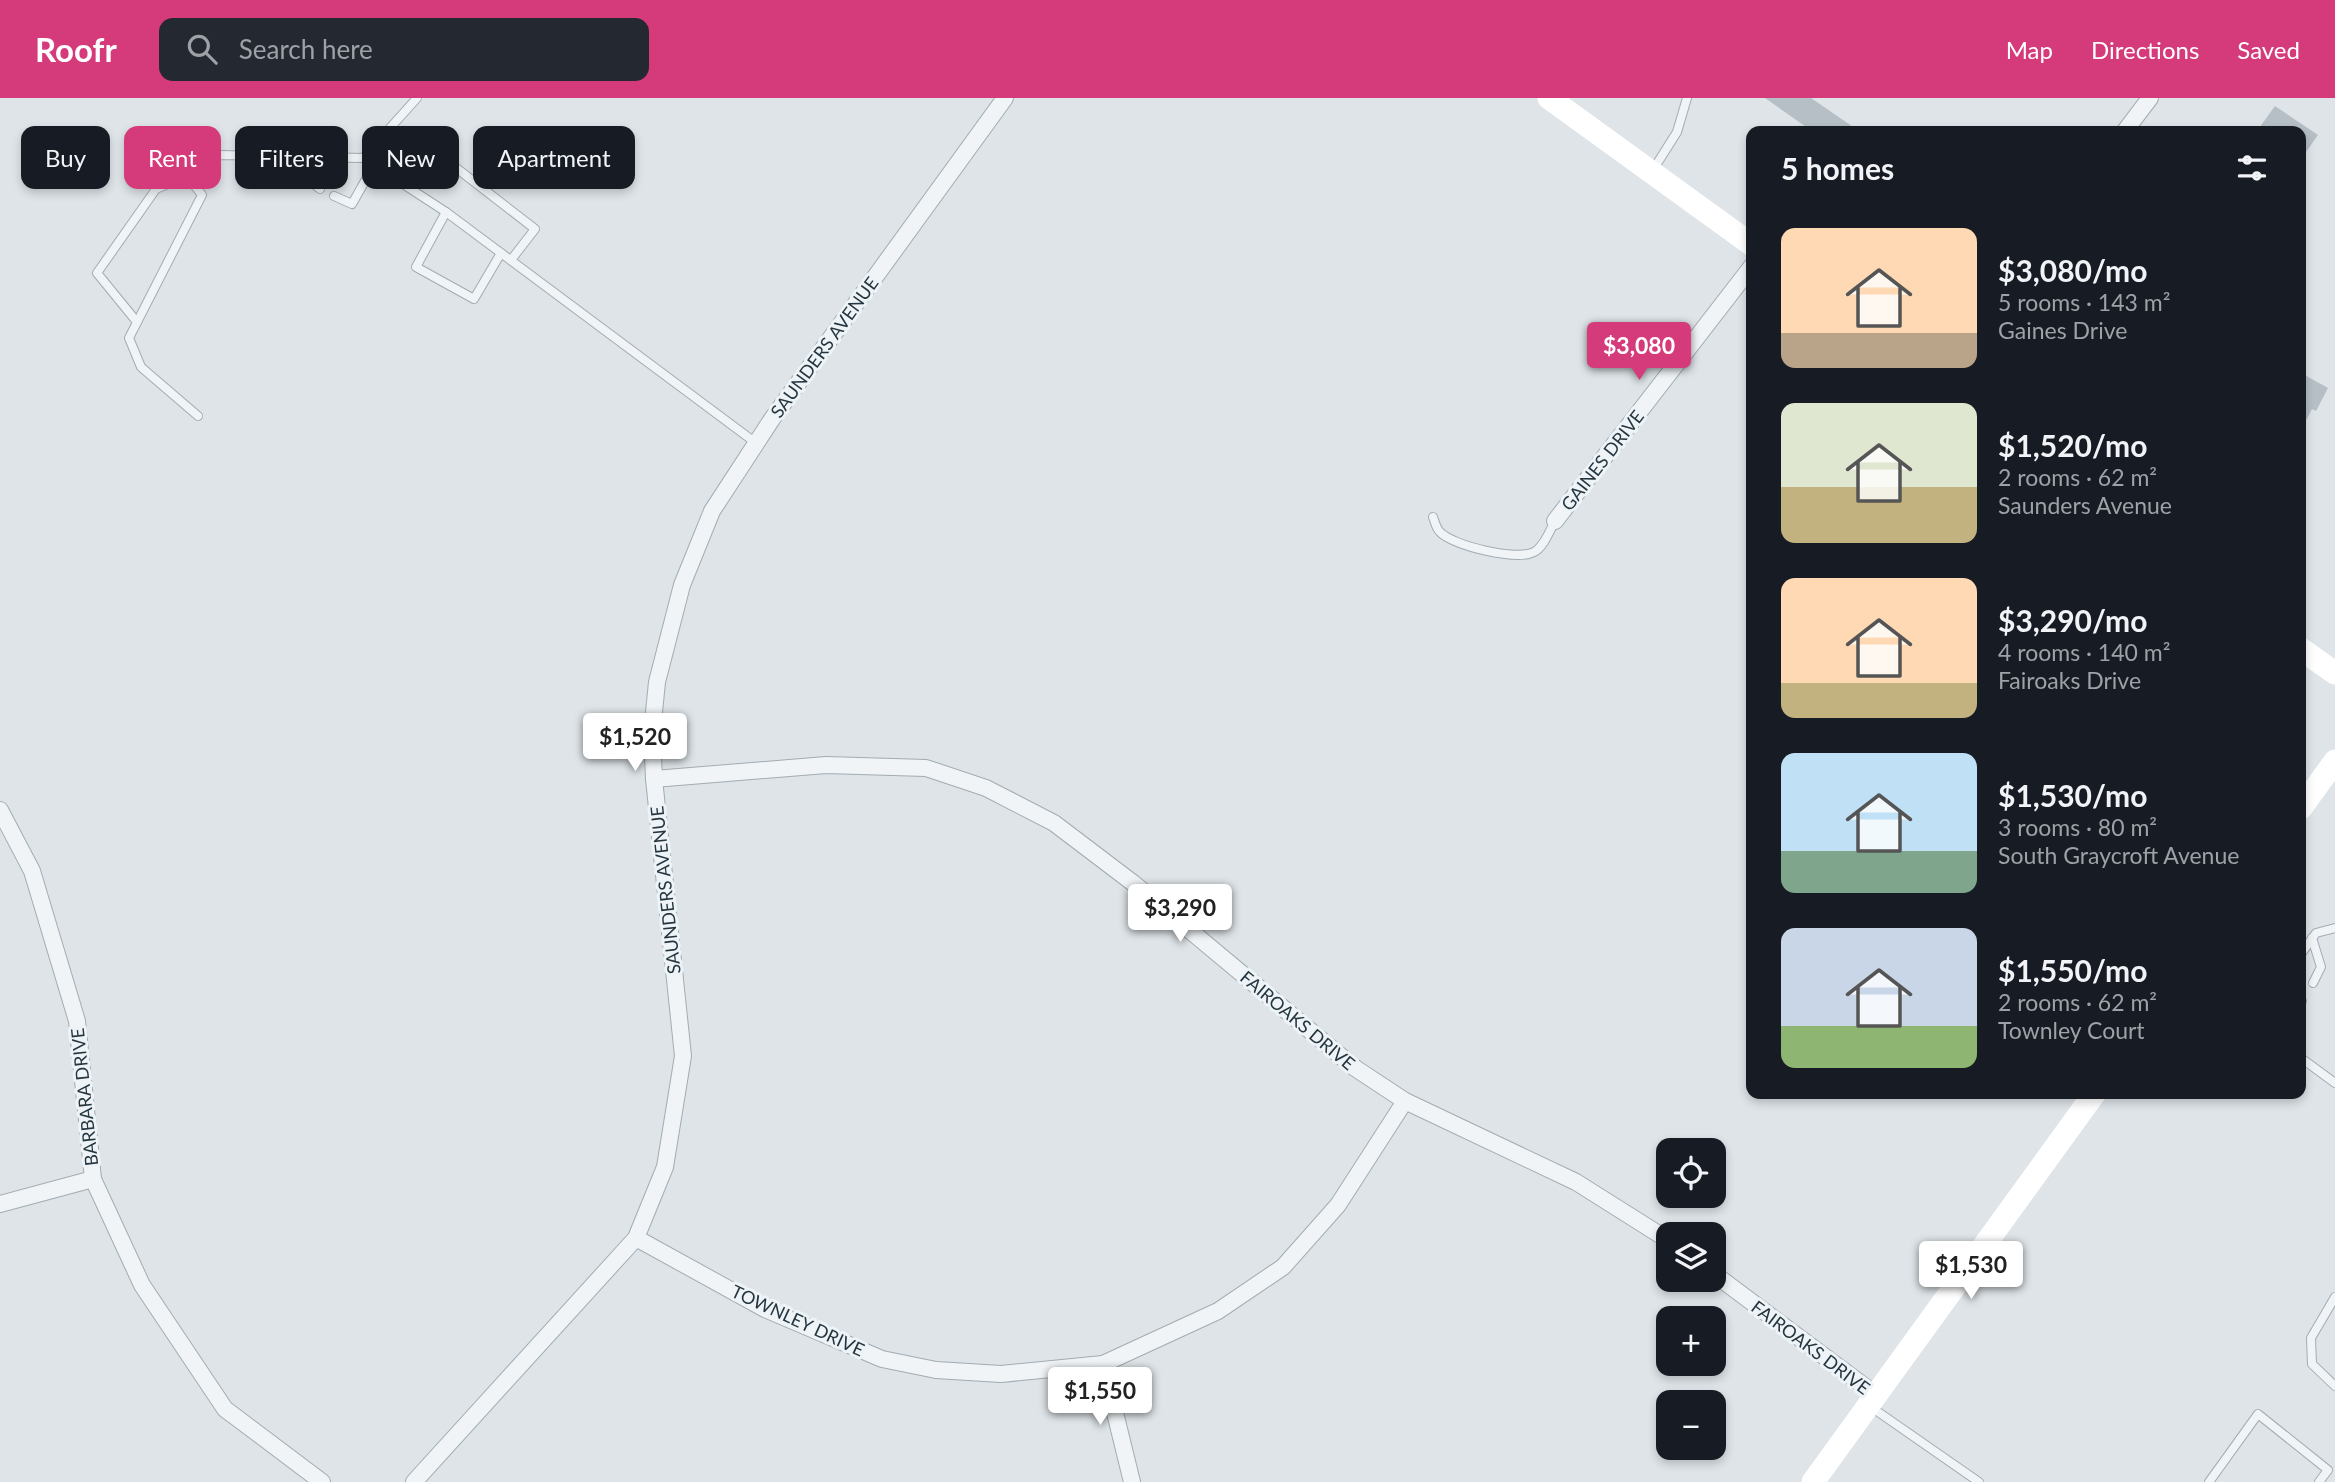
<!DOCTYPE html>
<html lang="en">
<head>
<meta charset="utf-8">
<style>
	:root { --surface:#171b24; --page:#242831; --text:#f1f3f6; --muted:#9ea1a6; --accent:#d53b7a }
	body { margin:0; font-family:Lato,sans-serif; background:var(--page); color:var(--text); height:100vh; display:flex; flex-direction:column; font-size:26px; white-space:nowrap }
	* { box-sizing:border-box; margin:0 }
	p { font-size:23px; color:var(--muted) }
	.icon { flex:none; width:38px; height:38px; fill:none; stroke:currentColor; stroke-width:2; stroke-linecap:round; stroke-linejoin:round }
	.map { position:relative; flex:1; overflow:hidden }
	.drawer { position:absolute; left:1746px; top:28px; width:560px; height:973px; display:flex; flex-direction:column; background:var(--surface); border-radius:14px; box-shadow:0 4px 10px #0003 }
	.drawer>* { flex:none }
	.banner { position:absolute; left:21px; top:28px; width:665px; height:63px; display:flex; gap:14px }
	.controls { position:absolute; left:1656px; top:1040px; display:grid; gap:14px }
	.controls a { display:grid; place-items:center; width:70px; height:70px; border-radius:14px; background:var(--surface); box-shadow:0 4px 10px #0003; font-size:35px }
	.price { position:absolute; translate:-50% -60px; padding:0 16px; border-radius:7px; background:#fff; color:#222; font-size:23px; line-height:46px; filter:drop-shadow(0 2px 4px #0008) }
	.price::after { content:''; position:absolute; left:50%; top:42px; width:21px; height:16px; margin-left:-10px; background:inherit; clip-path:polygon(0 0,100% 0,50% 100%) }
	.price.on { background:var(--accent); color:#fff }
	ul { padding:0; list-style:none }
	li { display:flex; align-items:center; gap:21px; height:175px; padding:0 35px }
	li span { display:grid; place-items:center; flex:none; width:196px; height:140px; border-radius:14px; color:#555 }
	li>.icon { margin-inline-start:auto }
	span .icon { width:84px; height:84px; fill:#fffc; stroke-width:1 }
	li b { font-size:30px }
	h2 { display:flex; justify-content:space-between; align-items:center; height:84px; padding:0 35px; font-size:30px }
	.pill { padding:0 24px; border-radius:14px; background:var(--surface); box-shadow:0 4px 10px #0003; font-size:24px; line-height:63px }
	.pill.on { background:var(--accent); color:#fff }
	header { display:flex; align-items:center; gap:42px; box-sizing:border-box; height:98px; padding:0 35px; background:var(--accent); color:#fff }
	header strong { font-size:33px }
	nav { display:flex; gap:38px; margin-inline-start:auto; font-size:24px }
	.search { width:490px; height:63px; background:var(--page); display:flex; align-items:center; gap:18px; box-sizing:border-box; padding:0 24px; border-radius:14px; color:var(--muted); font-size:26px }
	.map>svg:first-child { display:block }
</style>
</head>
<body>
<header>
<strong>Roofr</strong>
<div class="search"><svg class="icon" aria-label="search" viewBox="0 0 24 24"><circle cx="10" cy="10" r="6"/><path d="M15 15l6 6"/></svg>Search here</div>
<nav><a>Map</a><a>Directions</a><a>Saved</a></nav>
</header>
<div class="map">
<svg width="2335" height="1384" viewBox="0 0 2335 1384">
	<rect width="100%" height="100%" fill="#dee4e8"/>
	<g fill="#b5bfc5">
		<path d="M1765,0h46l48,33h-47z"/>
		<path d="M2275,8l43,29 -17,24v-28h-44z"/>
		<path d="M2301,275l27,15 -12,23 -4,-2 -11,21z"/>
	</g>
	<g fill="none" stroke-linecap="round" stroke-linejoin="round">
		<defs>
			<g id="service">
				<path d="M302,59c2,15 5,23 18,32"/>
				<path d="M363,60l83,54 310,231"/>
				<path d="M1653,72l24,-38 10,-34"/>
				<path d="M404,85l21,-30h12l98,76 -24,31"/>
				<path d="M334,98l18,8 22,-39"/>
				<path d="M446,114l-30,55 58,32 27,-46"/>
				<path d="M137,224l-40,-49 59,-84 31,-13"/>
				<path d="M198,318l-57,-49 -12,-29 73,-143 -15,-19 32,-21 144,3 54,-60"/>
				<path d="M1433,419c2,5 3,11 7,15 13,14 77,29 94,20 10,-5 16,-22 21,-31"/>
				<path d="M2312,840l9,29 -8,16"/>
				<path d="M2301,856l15,-21 19,-5"/>
				<path d="M2301,903h1"/>
				<path d="M2301,960l34,25"/>
				<path d="M2335,1199l-24,41 1,26 23,22"/>
				<path d="M1871,1309l108,75"/>
				<path d="M2209,1384l49,-68 70,56 -9,12"/>
			</g>
			<g id="minor">
				<path d="M2125,33l25,-33"/>
				<path d="M1555,423l197,-255"/>
				<path d="M654,681l172,-14 100,3 60,20 68,35 79,60 222,185 50,33 171,81 92,58"/>
				<path d="M0,712l32,61 45,150 16,158 49,106 83,124 97,73"/>
				<path d="M0,1106l93,-25"/>
				<path d="M636,1140l129,71 117,50 54,11 65,4 102,-10 115,-53 65,-44 55,-62 67,-104"/>
				<path d="M1713,1175l163,122"/>
				<path d="M1103,1266l29,118"/>
				<path d="M414,1384l222,-244 29,-71 18,-111 -29,-277 -2,-47 5,-50 25,-97 30,-74 60,-92 233,-321"/>
			</g>
		</defs>
		<use href="#service" stroke="#a3acb2" stroke-width="10"/>
		<use href="#minor" stroke="#a3acb2" stroke-width="18"/>
		<use href="#service" stroke="#f0f4f6" stroke-width="8"/>
		<use href="#minor" stroke="#f0f4f6" stroke-width="16"/>
		<g stroke="#fff" stroke-width="23">
			<path d="M1549,0l203,147"/>
			<path d="M2301,551l34,24"/>
			<path d="M2301,710l34,-47"/>
			<path d="M1813,1384l281,-388"/>
		</g>
	</g>
	<g text-anchor="middle" dominant-baseline="central" stroke-width="6" stroke-linejoin="round" paint-order="stroke">
		<g font-size="18" fill="#263640" stroke="#edf3f6">
			<text transform="translate(824 249) rotate(-54)">SAUNDERS AVENUE</text>
			<text transform="translate(1602 362) rotate(-52)">GAINES DRIVE</text>
			<text transform="translate(665 792) rotate(-96)">SAUNDERS AVENUE</text>
			<text transform="translate(1298 922) rotate(40)">FAIROAKS DRIVE</text>
			<text transform="translate(84 999) rotate(-96)">BARBARA DRIVE</text>
			<text transform="translate(798 1222) rotate(25)">TOWNLEY DRIVE</text>
			<text transform="translate(1811 1249) rotate(37)">FAIROAKS DRIVE</text>
		</g>
	</g>
</svg>
<div class="controls">
<a><svg class="icon" aria-label="locate" viewBox="0 0 24 24"><circle cx="12" cy="12" r="6"/><path d="M12 2v4M12 18v4M2 12h4M18 12h4"/></svg></a>
<a><svg class="icon" aria-label="layers" viewBox="0 0 24 24"><path d="M12 4l9 5-9 5-9-5zM3 14l9 5 9-5"/></svg></a>
<a>+</a>
<a>−</a>
</div>
<b class="price on" style="left:1639px;top:284px">$3,080</b>
<b class="price" style="left:635px;top:675px">$1,520</b>
<b class="price" style="left:1180px;top:846px">$3,290</b>
<b class="price" style="left:1971px;top:1203px">$1,530</b>
<b class="price" style="left:1100px;top:1329px">$1,550</b>
<div class="banner">
<a class="pill">Buy</a>
<a class="pill on">Rent</a>
<a class="pill">Filters</a>
<a class="pill">New</a>
<a class="pill">Apartment</a>
</div>
<section class="drawer">
<h2>5 homes<svg class="icon" aria-label="filters" viewBox="0 0 24 24"><path d="M4 7h16M4 17h16"/><circle cx="9" cy="7" r="2"/><circle cx="15" cy="17" r="2"/></svg></h2>
<ul>
<li><span style="background:linear-gradient(#ffd9b3 75%,#b9a48a 0)"><svg class="icon" aria-label="home" viewBox="0 0 24 24"><path d="M3 11l9-7 9 7M6 9v11h12V9"/></svg></span><div><b>$3,080/mo</b><p>5 rooms · 143 m²</p><p>Gaines Drive</p></div></li>
<li><span style="background:linear-gradient(#dfe7d0 60%,#c2b280 0)"><svg class="icon" aria-label="home" viewBox="0 0 24 24"><path d="M3 11l9-7 9 7M6 9v11h12V9"/></svg></span><div><b>$1,520/mo</b><p>2 rooms · 62 m²</p><p>Saunders Avenue</p></div></li>
<li><span style="background:linear-gradient(#ffd9b3 75%,#c2b280 0)"><svg class="icon" aria-label="home" viewBox="0 0 24 24"><path d="M3 11l9-7 9 7M6 9v11h12V9"/></svg></span><div><b>$3,290/mo</b><p>4 rooms · 140 m²</p><p>Fairoaks Drive</p></div></li>
<li><span style="background:linear-gradient(#bfe0f5 70%,#7fa58c 0)"><svg class="icon" aria-label="home" viewBox="0 0 24 24"><path d="M3 11l9-7 9 7M6 9v11h12V9"/></svg></span><div><b>$1,530/mo</b><p>3 rooms · 80 m²</p><p>South Graycroft Avenue</p></div></li>
<li><span style="background:linear-gradient(#c9d6e8 70%,#8fb573 0)"><svg class="icon" aria-label="home" viewBox="0 0 24 24"><path d="M3 11l9-7 9 7M6 9v11h12V9"/></svg></span><div><b>$1,550/mo</b><p>2 rooms · 62 m²</p><p>Townley Court</p></div></li>
</ul>
</section>
</div>
</body>
</html>
